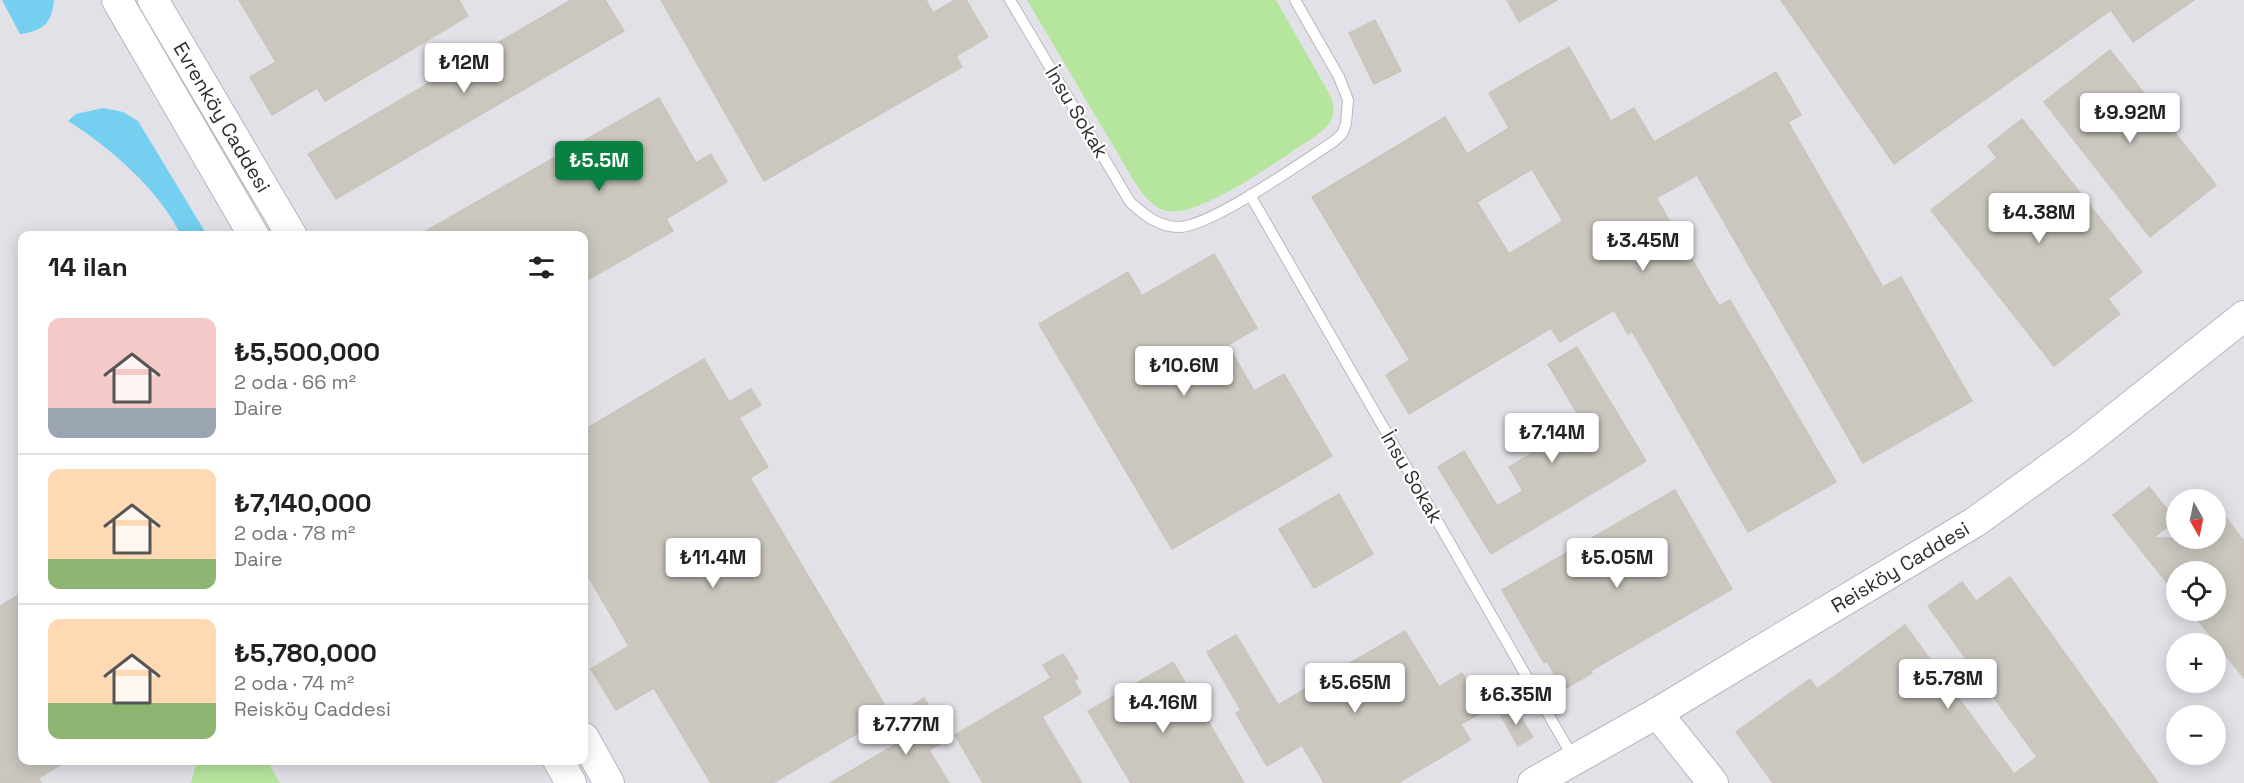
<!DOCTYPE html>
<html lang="tr">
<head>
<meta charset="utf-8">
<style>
	:root { --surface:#fff; --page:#f6f6f6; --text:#222; --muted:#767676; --line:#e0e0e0; --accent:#0b8043 }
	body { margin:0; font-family:"Space Grotesk",sans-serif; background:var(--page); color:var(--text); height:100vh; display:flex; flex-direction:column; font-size:22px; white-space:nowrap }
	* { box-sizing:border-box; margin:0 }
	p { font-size:20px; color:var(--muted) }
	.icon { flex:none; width:33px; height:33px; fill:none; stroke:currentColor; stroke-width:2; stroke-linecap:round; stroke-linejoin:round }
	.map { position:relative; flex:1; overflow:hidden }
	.panel { position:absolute; left:18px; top:231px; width:570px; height:534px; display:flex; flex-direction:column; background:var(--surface); border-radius:12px; box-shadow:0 3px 15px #0003 }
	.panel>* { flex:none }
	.needle { width:39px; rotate:171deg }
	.controls { position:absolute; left:2166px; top:489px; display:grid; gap:12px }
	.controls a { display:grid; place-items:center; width:60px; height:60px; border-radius:50%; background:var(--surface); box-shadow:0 3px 15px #0003; font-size:30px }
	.price { position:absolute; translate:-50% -51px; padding:0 14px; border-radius:6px; background:#fff; color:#222; font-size:20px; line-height:39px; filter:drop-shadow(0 2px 3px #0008) }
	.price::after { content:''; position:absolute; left:50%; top:36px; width:18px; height:14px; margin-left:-9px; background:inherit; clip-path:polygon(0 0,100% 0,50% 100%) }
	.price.current { background:var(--accent); color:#fff }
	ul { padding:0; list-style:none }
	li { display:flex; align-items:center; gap:18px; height:150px; padding:0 30px }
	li+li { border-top:2px solid var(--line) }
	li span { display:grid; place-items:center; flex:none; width:168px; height:120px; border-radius:12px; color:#555 }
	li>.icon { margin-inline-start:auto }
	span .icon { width:72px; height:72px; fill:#fffc; stroke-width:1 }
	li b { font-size:26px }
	h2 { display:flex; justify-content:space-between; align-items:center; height:72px; padding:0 30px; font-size:26px }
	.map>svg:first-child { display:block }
</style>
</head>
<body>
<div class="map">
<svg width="2244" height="783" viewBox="0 0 2244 783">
	<rect width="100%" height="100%" fill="#efe9e1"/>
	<path fill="#e3e1e8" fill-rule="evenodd" d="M0,0h2244v783h-2244zM22,236h562v524h-562zM2176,500h40v38h-40zM2176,572h40v38h-40zM2176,644h40v38h-40zM2176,716h40v38h-40z"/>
	<g fill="#b6e59e">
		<path d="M1027,0h249l55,97c6,18 1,27 -14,38 -30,19 -116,83 -150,76 -15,-3 -25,-18 -33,-30z"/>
		<path d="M197,761h70l13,22h-89z"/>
	</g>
	<g fill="#75cff0">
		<path d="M2,0h52c-2,24 -12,31 -34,34z"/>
		<path d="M103,108l20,4 15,9 69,114h-26c-23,-46 -70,-87 -113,-114l8,-7z"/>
	</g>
	<g fill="#cbc7bf" stroke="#cbc5ba" stroke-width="1.5" fill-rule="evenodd">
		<path d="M239,0h220l9,16 -143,85 -8,-13 -45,27 -22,-38 26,-15z"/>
		<path d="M571,0h34l19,31 -288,168 -28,-45z"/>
		<path d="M661,0h265l7,13 22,-13h11l22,37 -32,19 6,11 -198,114z"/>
		<path d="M1507,0h50l-38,22z"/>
		<path d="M1781,0h413l-61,42 -22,-32 -217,154z"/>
		<path d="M1375,20l26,51 -27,13 -25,-51z"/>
		<path d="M1569,47l42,74 23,-13 20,34 122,-70 25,43 -13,7 95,165 18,-10 71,124 -109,62 -166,-288 -41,23 63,108 11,-6 106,182 -88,50 -116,-201 -4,3 -14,-24 -54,32 -9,-14 -142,86 -23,-39 24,-15 -98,-163 133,-80 22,37 42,-26 -20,-35zM1532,169l31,52 -54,33 -32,-52z"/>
		<path d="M2110,50l106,135 -66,52 -106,-135z"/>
		<path d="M659,98l37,65 15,-9 16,28 -61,37 7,12 -89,51v-46h-167z"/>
		<path d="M2022,119l120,153 -34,27 12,15 -66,52 -123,-156 66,-52 -9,-12z"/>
		<path d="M1214,254l43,74 -29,17 26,46 30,-17 48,82 -160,93 -133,-225 89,-52 14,24z"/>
		<path d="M1577,347l69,114 -155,93 -53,-87 26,-16 33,55 26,-15 -14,-24 74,-44 -35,-59z"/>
		<path d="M704,359l25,43 22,-13 10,16 -22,13 29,49 -18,11 140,236 -117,69h-62l-57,-95 -38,22 -25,-41 38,-23 -45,-77v-139z"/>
		<path d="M2149,487l27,33 -23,18h63v-33l28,36v137l-54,-68h26v-38h-40v22l-63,-79z"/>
		<path d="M1675,490l57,99 -142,82 2,2 -29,17 -16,-29 -3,2 -42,-73z"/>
		<path d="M1339,494l34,60 -59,34 -35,-59z"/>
		<path d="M2010,577l148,206h-385l-37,-51 74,-53 7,10 88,-64 109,149 23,-17 -109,-151 34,-24 14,19z"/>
		<path d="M22,593v167h47l-31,18 3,5h-41v-177z"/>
		<path d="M1405,631l34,56 23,-14 22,38 -23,13 9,16 -72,43h-74l-22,-38 -35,21 -31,-53 5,-3 -34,-58 29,-17 42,70z"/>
		<path d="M1063,654l15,24 -4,3 7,12 -39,24 40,66h-99l-28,-48 96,-57 -8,-13z"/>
		<path d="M1173,662l71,121h-113l-43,-72z"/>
		<path d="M924,698l24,41 -19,11 20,33h-119l92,-54 -12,-22z"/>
		<path d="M1514,706l19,31 -15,9 -18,-32z"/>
	</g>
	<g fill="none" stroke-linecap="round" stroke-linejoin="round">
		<defs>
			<g id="lane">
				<path d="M1010,0l120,202c14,13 29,25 49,25 31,0 123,-65 154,-85l9,-8 4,-10 2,-24 -9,-23 -44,-77"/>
				<path d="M1250,195l324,564"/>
			</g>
			<g id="secondary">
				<path d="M117,0l137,236"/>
				<path id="s1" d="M153,0l139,236"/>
				<path d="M1657,713l56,70"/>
				<path d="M584,738l25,45"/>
				<path d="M558,760l13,23"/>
				<path id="s2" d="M1533,783l124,-70 318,-191 103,-74 166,-132"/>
			</g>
		</defs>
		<use href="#lane" stroke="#b4b7c1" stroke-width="12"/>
		<use href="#secondary" stroke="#b4b7c1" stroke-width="32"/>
		<use href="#lane" stroke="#fff" stroke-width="10"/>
		<use href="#secondary" stroke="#fff" stroke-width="30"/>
	</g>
	<g text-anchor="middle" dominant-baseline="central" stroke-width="4.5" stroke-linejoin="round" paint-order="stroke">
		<g font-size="20" fill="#2e2e2e" stroke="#fff">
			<text transform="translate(1077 112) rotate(59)">İnsu Sokak</text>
			<text stroke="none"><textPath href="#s1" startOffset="136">Evrenköy Caddesi</textPath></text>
			<text transform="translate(1412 477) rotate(60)">İnsu Sokak</text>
			<text stroke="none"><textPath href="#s2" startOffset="426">Reisköy Caddesi</textPath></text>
		</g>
	</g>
</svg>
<div class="controls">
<a><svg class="needle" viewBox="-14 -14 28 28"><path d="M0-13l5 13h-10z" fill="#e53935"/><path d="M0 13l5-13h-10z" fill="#767676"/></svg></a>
<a><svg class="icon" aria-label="locate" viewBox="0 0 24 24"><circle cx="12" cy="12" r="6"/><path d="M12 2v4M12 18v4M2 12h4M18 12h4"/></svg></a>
<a>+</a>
<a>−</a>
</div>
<b class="price" style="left:464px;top:94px">₺12M</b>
<b class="price" style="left:2130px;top:144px">₺9.92M</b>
<b class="price current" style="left:599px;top:192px">₺5.5M</b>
<b class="price" style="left:2039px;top:244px">₺4.38M</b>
<b class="price" style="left:1643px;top:272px">₺3.45M</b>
<b class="price" style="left:1184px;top:397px">₺10.6M</b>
<b class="price" style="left:1552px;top:464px">₺7.14M</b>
<b class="price" style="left:713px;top:589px">₺11.4M</b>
<b class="price" style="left:1617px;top:589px">₺5.05M</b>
<b class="price" style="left:1948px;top:710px">₺5.78M</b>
<b class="price" style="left:1355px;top:714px">₺5.65M</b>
<b class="price" style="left:1516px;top:726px">₺6.35M</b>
<b class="price" style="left:1163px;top:734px">₺4.16M</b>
<b class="price" style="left:906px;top:756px">₺7.77M</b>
<section class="panel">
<h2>14 ilan<svg class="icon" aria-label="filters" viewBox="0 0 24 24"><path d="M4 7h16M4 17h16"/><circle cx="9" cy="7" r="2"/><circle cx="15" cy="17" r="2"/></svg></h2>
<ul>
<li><span style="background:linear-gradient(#f6c9c9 75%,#9aa5b1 0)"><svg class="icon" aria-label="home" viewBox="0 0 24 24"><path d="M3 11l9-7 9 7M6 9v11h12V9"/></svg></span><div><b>₺5,500,000</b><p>2 oda · 66 m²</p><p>Daire</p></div></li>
<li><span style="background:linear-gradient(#ffd9b3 75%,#8fb573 0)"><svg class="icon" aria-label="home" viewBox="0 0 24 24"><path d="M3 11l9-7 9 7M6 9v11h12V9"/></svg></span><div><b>₺7,140,000</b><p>2 oda · 78 m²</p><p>Daire</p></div></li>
<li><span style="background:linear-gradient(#ffd9b3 70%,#8fb573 0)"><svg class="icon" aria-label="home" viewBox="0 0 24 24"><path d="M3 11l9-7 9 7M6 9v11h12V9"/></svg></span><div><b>₺5,780,000</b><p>2 oda · 74 m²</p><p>Reisköy Caddesi</p></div></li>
</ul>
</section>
</div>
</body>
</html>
